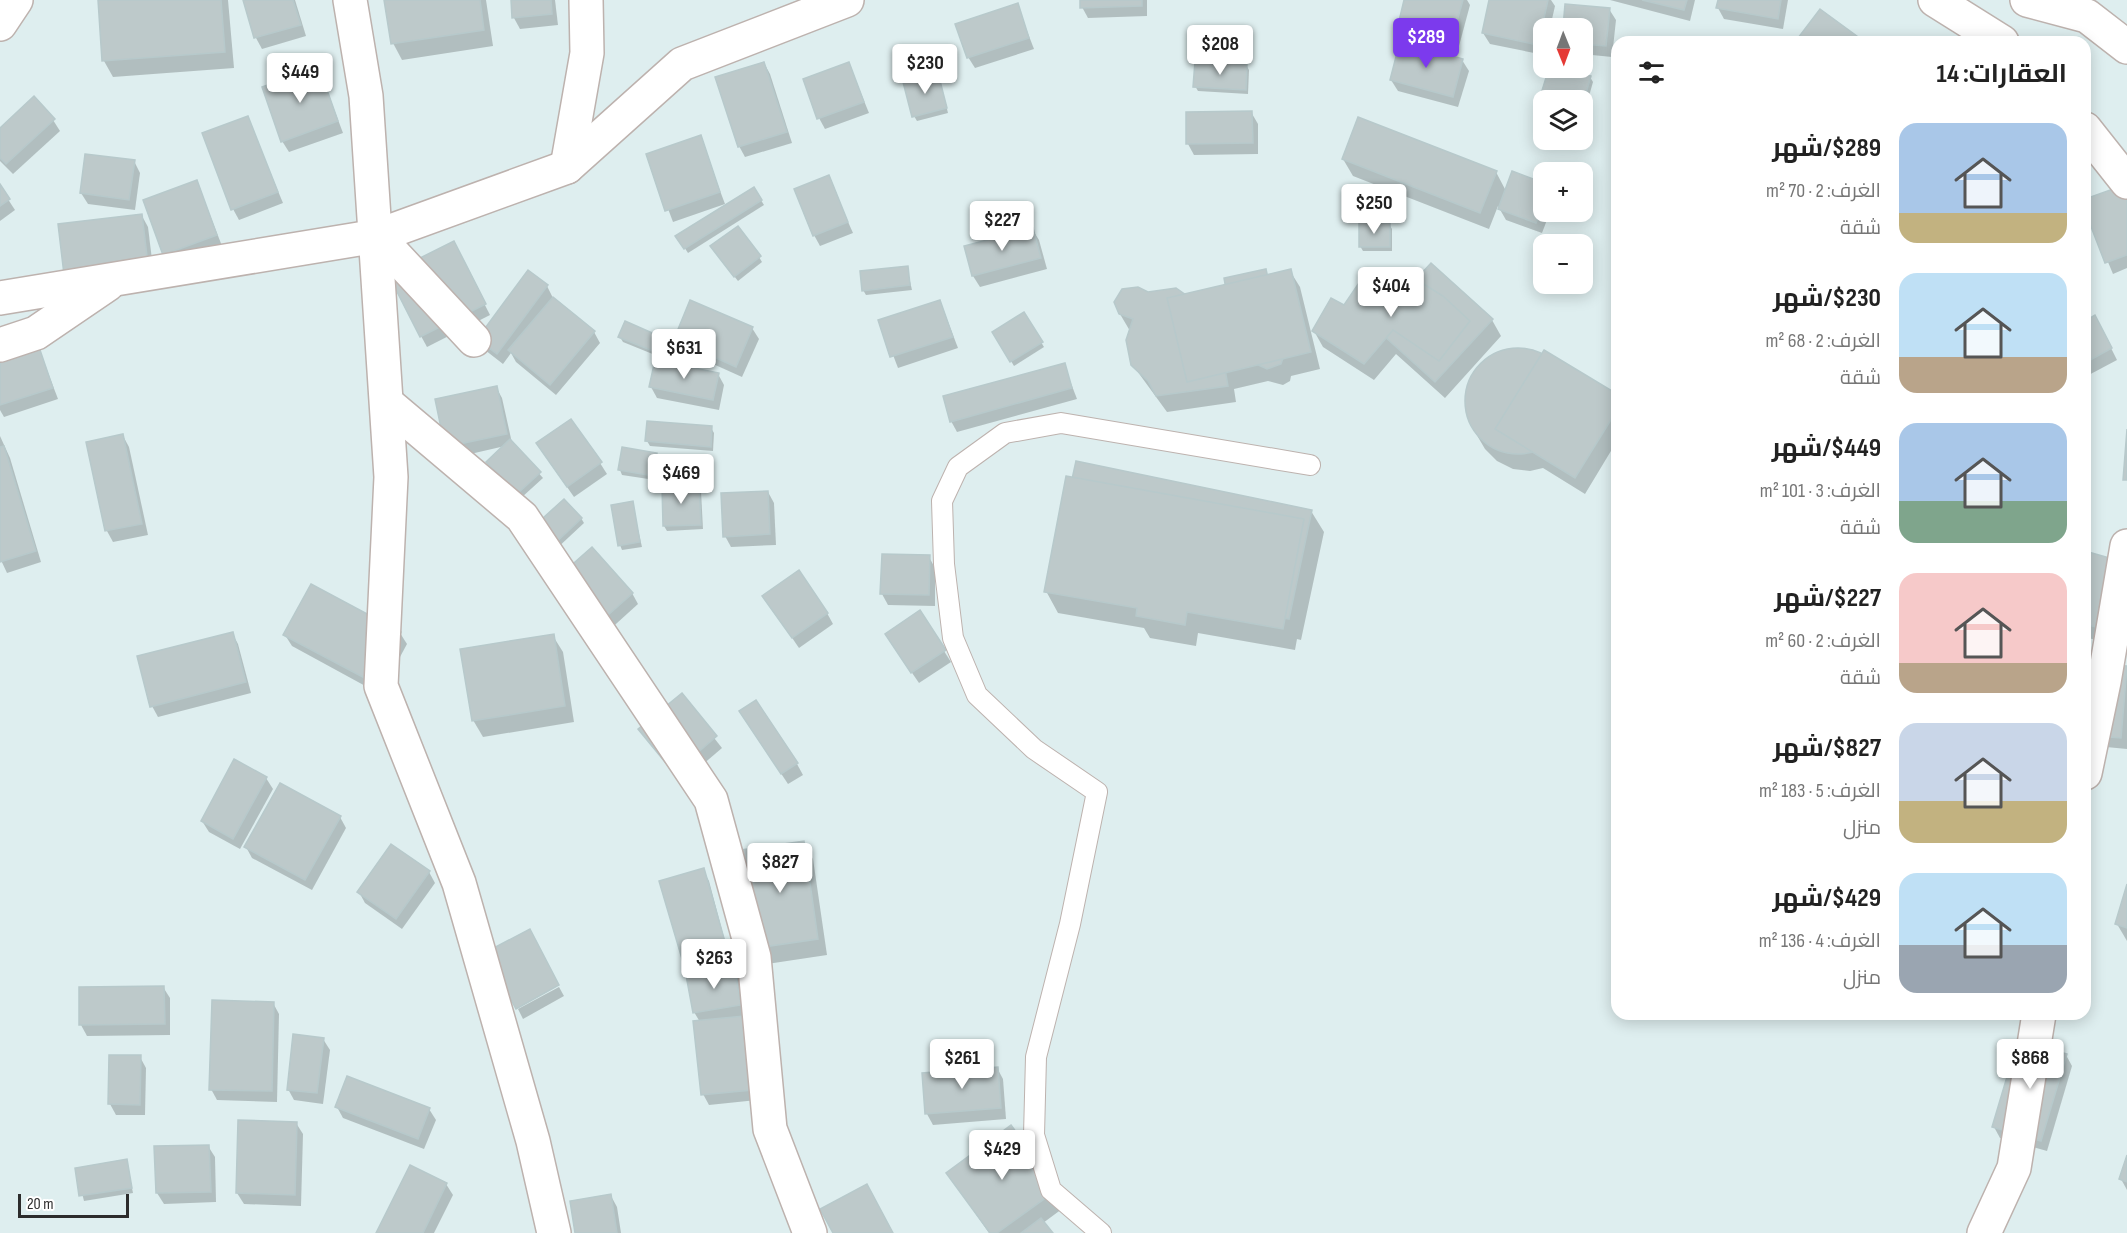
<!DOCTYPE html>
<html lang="ar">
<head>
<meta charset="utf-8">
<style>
	:root { --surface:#fff; --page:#f2f2f2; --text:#222; --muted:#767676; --accent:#7c3aed }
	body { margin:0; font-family:"Sofia Sans Condensed",Cairo,sans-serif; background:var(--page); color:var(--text); direction:rtl; height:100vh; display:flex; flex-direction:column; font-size:22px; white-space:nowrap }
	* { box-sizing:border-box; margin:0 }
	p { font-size:20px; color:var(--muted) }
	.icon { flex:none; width:33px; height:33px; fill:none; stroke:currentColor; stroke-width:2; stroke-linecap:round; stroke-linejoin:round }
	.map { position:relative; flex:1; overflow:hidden; direction:ltr }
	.side { position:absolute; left:1611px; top:36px; width:480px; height:984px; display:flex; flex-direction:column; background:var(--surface); border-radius:18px; box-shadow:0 3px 15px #0003; direction:rtl }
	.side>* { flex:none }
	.needle { width:39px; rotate:179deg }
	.fabs { position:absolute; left:1533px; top:18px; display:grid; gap:12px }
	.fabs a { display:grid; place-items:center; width:60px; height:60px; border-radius:12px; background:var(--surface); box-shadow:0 3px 15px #0003; font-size:30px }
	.scale { position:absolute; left:18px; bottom:15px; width:111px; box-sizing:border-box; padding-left:6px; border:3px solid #2c2c2c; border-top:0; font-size:16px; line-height:21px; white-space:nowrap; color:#2c2c2c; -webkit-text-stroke:4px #fff; paint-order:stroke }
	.price { position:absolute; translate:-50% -51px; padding:0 14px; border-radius:6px; background:#fff; color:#222; font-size:20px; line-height:39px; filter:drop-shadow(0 2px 3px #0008) }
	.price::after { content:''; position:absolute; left:50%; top:36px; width:18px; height:14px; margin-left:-9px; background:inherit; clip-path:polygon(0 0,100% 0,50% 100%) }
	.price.active { background:var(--accent); color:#fff }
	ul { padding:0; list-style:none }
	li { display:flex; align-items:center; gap:18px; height:150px; padding:0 24px }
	li span { display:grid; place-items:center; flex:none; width:168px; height:120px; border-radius:18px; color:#555 }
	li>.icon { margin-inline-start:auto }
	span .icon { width:72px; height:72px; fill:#fffc; stroke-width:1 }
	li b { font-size:26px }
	h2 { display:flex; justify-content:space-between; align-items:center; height:72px; padding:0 24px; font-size:26px }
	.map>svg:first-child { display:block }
</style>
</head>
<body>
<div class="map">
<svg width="2127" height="1233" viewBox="0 0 2127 1233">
	<rect width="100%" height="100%" fill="#deeeef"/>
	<g fill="#0003">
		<path d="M99,0h129l6,68 -121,9 -9,-16z"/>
		<path d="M244,0h51l11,36 -44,13 -6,-11z"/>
		<path d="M386,0h100l7,46 -91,14 -9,-17z"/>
		<path d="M512,0h43l3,25 -38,4 -6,-11z"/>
		<path d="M1082,0h65v16l-59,2 -6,-11z"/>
		<path d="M1406,0h61l3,5 -11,41 -52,-14 -7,-11z"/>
		<path d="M1490,0h61l4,6 -5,22h-6v27l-54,-11 -7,-11z"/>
		<path d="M1610,0h85l-5,21z"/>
		<path d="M1719,0h69l-5,29 -59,-10 -6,-11z"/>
		<path d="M1017,5l17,44 -59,19 -7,-11z"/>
		<path d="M1567,5l42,4 7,11 -4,37 -30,-3v-26h-17z"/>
		<path d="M1462,60l7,11 -11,36 -60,-16 -7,-11z"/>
		<path d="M764,63l6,11 22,69 -47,14 -6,-11z"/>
		<path d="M849,64l20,49 -44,16 -6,-11z"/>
		<path d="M1246,65l3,5 -1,24 -50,-3 -3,-5z"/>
		<path d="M1551,68l39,9 3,5 -9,32 -2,-14 -38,1 -2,-4z"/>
		<path d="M319,69l24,64 -54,19 -7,-11z"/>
		<path d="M940,80l8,33 -31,8 -3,-5z"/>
		<path d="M1251,112l7,12v30l-64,1 -6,-11z"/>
		<path d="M247,117l36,86 -44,17 -6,-11z"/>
		<path d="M53,120l7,11 -47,43 -13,-13v-31z"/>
		<path d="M700,137l25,67 -52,18 -25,-67z"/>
		<path d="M1343,159l153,13 10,19 38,-6v27h6l-8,21 -36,-13 -8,-14 -9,23 -136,-53z"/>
		<path d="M134,161l6,12 -5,37 -47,-6 -7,-11z"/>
		<path d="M828,177l25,56 -33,13 -6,-11z"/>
		<path d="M197,182l25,64 -51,19 -7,-11z"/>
		<path d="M2127,185v83l-14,6 -28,-67v-6z"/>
		<path d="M0,187l15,23 -15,11z"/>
		<path d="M754,189l10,16 -76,48 -11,-17z"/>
		<path d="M142,216l6,11 7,57 -82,9z"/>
		<path d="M1389,224l3,5v22h-29l-3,-5z"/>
		<path d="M1032,229l7,11 8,29 -67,18 -7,-11 -7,-29z"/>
		<path d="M715,252l44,5 3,5 -24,19z"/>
		<path d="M459,254l31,61 -63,32 -6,-11z"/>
		<path d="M907,268l5,22 -46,5 -3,-5z"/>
		<path d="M1266,271l2,5 22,-5 10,16 20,82 -29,7 -1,5 -7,4 -15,-4 -34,8 2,13 -69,10 -35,-48 -2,-33 -10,-17 28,-20 37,1 42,-9z"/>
		<path d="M547,286l6,12 41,34 6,11 -44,52 -40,-33 -5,-9 -8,11 -18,-14z"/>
		<path d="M940,301l18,47 -60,20 -18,-47z"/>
		<path d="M1344,307l148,13 9,16 -56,62 -49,-44 -22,26 -51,-33 -9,-16z"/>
		<path d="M1024,314l20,33 -30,19 -20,-33z"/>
		<path d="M2085,322l16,6 16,32 -32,17z"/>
		<path d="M752,328l7,11 -17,38 -60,-27 -7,-11z"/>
		<path d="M620,337h38l3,5 -6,13 -32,-13z"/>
		<path d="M39,349l19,50 -54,18 -4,-7v-49z"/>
		<path d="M1508,350h17l18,5 74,41v45l-32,53 -42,-26 -13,3 -17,-2 -16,-8 -12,-12 -10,-17 -8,-17 -1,-17 4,-17 9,-14 13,-11z"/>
		<path d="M1064,365l13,34 -120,33 -6,-11z"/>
		<path d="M718,374l6,11 -5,25 -62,-12 -6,-11z"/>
		<path d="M496,387l6,11 10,45 31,35 -22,20 -30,-31 14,-21 -52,12 -6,-11z"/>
		<path d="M711,428l3,5 -1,18 -63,-5 -3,-5z"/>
		<path d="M0,436l10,22 31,104 -34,11 -7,-15z"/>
		<path d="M123,436l6,11 19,88 -35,7 -6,-11 -19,-88z"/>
		<path d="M544,454l56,9 7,11 -33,23z"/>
		<path d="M656,455l3,5 -4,20 -33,-5 -2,-5z"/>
		<path d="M698,486l3,5 2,38 -36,2 -3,-5z"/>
		<path d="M768,492l6,11 2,42 -45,2 -6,-11z"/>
		<path d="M632,503l10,44 -20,3 -2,-5z"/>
		<path d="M1311,511l13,21 -23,108 -4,-1 -2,11 -97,-17 -2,13 -46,-8 -6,-10 -86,-15 -12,-22z"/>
		<path d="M581,518l3,5 -30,28 -17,-18z"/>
		<path d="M2085,553l42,12v84l-42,-12z"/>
		<path d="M929,557l6,11v38l-47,-1 -6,-11z"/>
		<path d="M566,588l66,5 6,11 -32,29z"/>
		<path d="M771,607l56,6 6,11 -34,24z"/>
		<path d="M919,612l32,50 -32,21 -26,-38z"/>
		<path d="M232,633l6,11 13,49 -93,24 -6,-11z"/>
		<path d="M400,633l7,11 -27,50 -88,-48 -7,-11z"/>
		<path d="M553,636l10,16 11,70 -91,15 -10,-17z"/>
		<path d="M2085,663l42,5v81l-42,-4z"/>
		<path d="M681,696l41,52 -41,35 -41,-53z"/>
		<path d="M747,722l50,42 6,11 -15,9z"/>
		<path d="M266,778l7,11 -33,60 -31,-17 -7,-11z"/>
		<path d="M340,817l6,11 -34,62 -60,-32 -6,-11z"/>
		<path d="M803,843l10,16 14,96 -60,9 -10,-16z"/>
		<path d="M703,870l6,11 23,87 7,12 18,120 -48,5 -6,-11 -3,-72 -6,-10 -4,-36 -4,-8z"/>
		<path d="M429,872l6,11 -33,46 -37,-26 -6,-11z"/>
		<path d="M2127,889v52l-10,-17z"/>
		<path d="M163,987l7,11v37l-83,1 -6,-11 -1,-37z"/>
		<path d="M559,987l5,9 -41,23 -5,-10z"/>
		<path d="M273,1003l6,11 -2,88 -60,-2 -6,-11z"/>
		<path d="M323,1039l7,11 -7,54 -29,-4 -6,-11z"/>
		<path d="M2066,1055l6,11 -25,85 -47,-13 -6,-11z"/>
		<path d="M110,1057h30l6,11 -1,47h-29l-6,-11z"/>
		<path d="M997,1068l6,11 3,40 -73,6 -6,-11z"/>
		<path d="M337,1107l92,2 7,11 -12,29 -81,-31z"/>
		<path d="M296,1123l7,11 -2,72 -57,-2 -7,-11z"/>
		<path d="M1011,1127l55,79 -23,17 8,10h-62l-41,-59z"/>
		<path d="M208,1146l7,11 1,45 -52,2 -7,-11z"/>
		<path d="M2127,1160v30l-6,-11z"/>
		<path d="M126,1161l7,32 -49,8 -8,-32z"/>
		<path d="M446,1184l7,11 -19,38h-57z"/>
		<path d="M611,1196l6,11 4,26h-44z"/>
	</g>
	<g fill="#bdc9ca" stroke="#b7c9cb" stroke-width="1.5">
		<path d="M98,0h123l4,52 -123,9z"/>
		<path d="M243,0h50l8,25 -47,13z"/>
		<path d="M384,0h96l4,30 -93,14z"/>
		<path d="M511,0h40l1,14 -40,4z"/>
		<path d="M1080,0h62v6l-62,2z"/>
		<path d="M1404,0h59l-10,35 -54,-14z"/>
		<path d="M1489,0h59l-10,45 -56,-12z"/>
		<path d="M1642,0h45l-3,10z"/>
		<path d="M1718,0h63l-3,19 -62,-11z"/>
		<path d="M1018,3l11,35 -62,20 -12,-34z"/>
		<path d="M1565,4l45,4 -4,38 -24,-2v-16h-19z"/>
		<path d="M1820,9l45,33h-70z"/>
		<path d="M1400,41l63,18 -10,38 -63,-17z"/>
		<path d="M1195,61l52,3 -1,26 -53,-3z"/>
		<path d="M764,62l23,70 -49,15 -23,-70z"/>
		<path d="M849,62l15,40 -47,17 -14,-40z"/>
		<path d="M319,67l19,54 -57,21 -19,-55z"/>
		<path d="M1549,68h14l28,8 -9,31v-7h-31l-11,-3z"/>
		<path d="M938,73l9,35 -35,9 -9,-35z"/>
		<path d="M34,96l21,23 -49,45 -6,-6v-30z"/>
		<path d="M1252,111l1,32 -67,1v-32z"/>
		<path d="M248,116l30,76 -47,18 -29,-77z"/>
		<path d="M1358,117l139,54 -17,42 -138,-54z"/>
		<path d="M701,135l19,57 -55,19 -19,-57z"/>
		<path d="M85,154l50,6 -6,40 -49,-7z"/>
		<path d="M1512,171l32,12v20l-8,20 -38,-14z"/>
		<path d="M829,175l19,47 -35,14 -19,-47z"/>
		<path d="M197,180l20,55 -54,20 -20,-55z"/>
		<path d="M0,184l10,15 -10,7z"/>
		<path d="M2127,184v71l-22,8 -20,-52v-12z"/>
		<path d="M754,187l8,13 -78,49 -9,-13z"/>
		<path d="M142,214l7,59 -84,10 -7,-59z"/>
		<path d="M1359,222l31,1v24h-31z"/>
		<path d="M738,226l23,30 -27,21 -24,-31z"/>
		<path d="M1033,228l8,30 -69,18 -8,-30z"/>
		<path d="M454,241l32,63 -66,33 -32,-63z"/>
		<path d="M1431,263l62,56 -58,63 -62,-56z"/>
		<path d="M908,266l2,19 -48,6 -2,-20z"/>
		<path d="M1266,269l18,86 -3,9 -14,5 -11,-5 -2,-8 -17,-1 -12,14 3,17 -72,10 -8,-15 -17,-16 -5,-25 7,-21 -14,-5 -5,-12 8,-13 16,-2 10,5 28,-4 13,9 37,-8 -2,-11z"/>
		<path d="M1291,269l20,83 -124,30 -20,-84z"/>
		<path d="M528,270l20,15 -51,69 -20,-15z"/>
		<path d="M1365,274l24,1 33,8 21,13 27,25 -31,40 -46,-31 -29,34 -52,-33 19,-33 13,7z"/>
		<path d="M553,297l42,34 -45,54 -42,-35z"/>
		<path d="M690,300l63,27 -17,40 -62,-28z"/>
		<path d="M940,300l13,37 -63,20 -12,-37z"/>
		<path d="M1024,312l19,30 -33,20 -18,-30z"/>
		<path d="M2095,315l17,33 -27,15v-42z"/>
		<path d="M625,321l34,15 -6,15 -35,-14z"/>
		<path d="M39,347l14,41 -53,17v-45z"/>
		<circle cx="1518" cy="401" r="53"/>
		<path d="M1544,350l73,44v16l-42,68 -80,-49z"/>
		<path d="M655,360l64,13 -6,27 -64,-13z"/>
		<path d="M1065,363l7,25 -122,34 -7,-26z"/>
		<path d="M497,386l10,48 -62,13 -10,-48z"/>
		<path d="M571,419l31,43 -35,25 -31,-44z"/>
		<path d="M647,421l65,5 -1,21 -66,-6z"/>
		<path d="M2127,429v51h-4z"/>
		<path d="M123,434l19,90 -37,7 -19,-89z"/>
		<path d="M510,439l31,33 -24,22 -31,-32z"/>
		<path d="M4,446l32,105 -36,11v-115z"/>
		<path d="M622,447l35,6 -4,23 -35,-6z"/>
		<path d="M1076,461l236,49 -23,109 -237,-49z"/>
		<path d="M1066,476l238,43 -21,110 -96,-17 -2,13 -49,-9 1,-8 -93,-16z"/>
		<path d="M699,484l2,41 -38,1 -1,-40z"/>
		<path d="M768,491l2,43 -47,3 -2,-44z"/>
		<path d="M564,499l18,19 -31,29 -19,-19z"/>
		<path d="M633,501l7,41 -22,4 -7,-41z"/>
		<path d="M592,547l41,46 -34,30 -41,-46z"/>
		<path d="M2085,551l42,12v73l-42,-12z"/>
		<path d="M882,554l48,1 -1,40 -49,-1z"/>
		<path d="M799,570l29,43 -36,25 -30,-42z"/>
		<path d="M311,584l90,48 -27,51 -91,-48z"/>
		<path d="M920,610l26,40 -35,23 -26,-39z"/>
		<path d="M233,632l13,50 -96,25 -13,-51z"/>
		<path d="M554,634l11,72 -93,15 -12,-72z"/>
		<path d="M2085,662l42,4 -6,72 -36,-3z"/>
		<path d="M682,693l35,43 -43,37 -36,-44z"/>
		<path d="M756,700l42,63 -17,11 -42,-63z"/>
		<path d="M234,759l33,18 -34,62 -32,-18z"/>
		<path d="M280,783l61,33 -36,64 -61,-33z"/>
		<path d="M804,841l14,98 -62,9 -15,-98z"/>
		<path d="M391,844l39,27 -34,48 -39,-27z"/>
		<path d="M704,868l25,88 -44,13 -26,-88z"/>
		<path d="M2127,884v44l-12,-4z"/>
		<path d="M530,929l29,56 -43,24 -30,-57z"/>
		<path d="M734,967l7,38 -48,8 -7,-38z"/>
		<path d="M164,986l1,38 -86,1v-38z"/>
		<path d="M212,1000l62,2 -2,89 -63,-1z"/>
		<path d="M744,1016l8,74 -51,5 -8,-74z"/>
		<path d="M293,1034l31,4 -7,55 -30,-3z"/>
		<path d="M2018,1040l49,14 -26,87 -49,-14z"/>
		<path d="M109,1055h32l-1,50 -32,-1z"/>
		<path d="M998,1067l3,41 -76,6 -3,-41z"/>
		<path d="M347,1076l83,32 -12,31 -83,-32z"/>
		<path d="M238,1120l59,2 -2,73 -59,-2z"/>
		<path d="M1011,1125l47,64 -61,44h-7l-44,-60z"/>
		<path d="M209,1145l2,47 -55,1 -2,-47z"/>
		<path d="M2127,1155v27l-8,-3z"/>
		<path d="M127,1159l5,29 -53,8 -4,-28z"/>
		<path d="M410,1165l37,18 -24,50h-47z"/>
		<path d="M867,1184l26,49h-60l-13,-24z"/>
		<path d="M611,1194l6,39h-42l-5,-32z"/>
		<path d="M1041,1218l12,15h-32z"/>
	</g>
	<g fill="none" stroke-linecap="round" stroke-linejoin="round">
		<defs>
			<path id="lane" d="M1101,1233l-50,-43 -17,-55 2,-78 34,-133 27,-132 -63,-43 -57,-54 -24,-57 -9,-74 -2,-63 16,-34 47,-34 56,-10 249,42"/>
			<g id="street">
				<path d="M350,0l16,96 25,381 -10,209 78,197 74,258 21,92"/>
				<path d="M1935,0l67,42"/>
				<path d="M2027,0l60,16 40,31"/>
				<path d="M0,24l16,-24"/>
				<path d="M2085,129l42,53"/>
				<path d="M567,167l20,-114 -1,-53"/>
				<path d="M0,298l377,-62"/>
				<path d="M474,340l-97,-104 190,-69 115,-103 165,-64"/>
				<path d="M0,345l36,-12 72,-49"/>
				<path d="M387,403l135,114 189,283 43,157 16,172 40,104"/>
				<path d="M2085,773l19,-91 23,-136"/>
				<path d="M1984,1233l30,-65 25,-154"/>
			</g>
		</defs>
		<use href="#lane" stroke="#bdb2ae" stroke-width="22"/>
		<use href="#street" stroke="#bdb2ae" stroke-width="36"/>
		<use href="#lane" stroke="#fff" stroke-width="20"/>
		<use href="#street" stroke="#fff" stroke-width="33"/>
	</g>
</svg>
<div class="fabs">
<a><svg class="needle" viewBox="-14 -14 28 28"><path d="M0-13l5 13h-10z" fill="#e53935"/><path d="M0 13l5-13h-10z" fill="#767676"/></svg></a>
<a><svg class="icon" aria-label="layers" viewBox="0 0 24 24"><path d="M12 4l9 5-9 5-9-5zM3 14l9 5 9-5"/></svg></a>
<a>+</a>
<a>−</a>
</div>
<div class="scale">20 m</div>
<b class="price active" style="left:1426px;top:69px">$289</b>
<b class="price" style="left:1220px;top:76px">$208</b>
<b class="price" style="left:925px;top:95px">$230</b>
<b class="price" style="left:300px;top:104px">$449</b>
<b class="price" style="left:1374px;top:235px">$250</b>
<b class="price" style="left:1002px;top:252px">$227</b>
<b class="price" style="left:1391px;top:318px">$404</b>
<b class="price" style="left:684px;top:380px">$631</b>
<b class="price" style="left:681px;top:505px">$469</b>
<b class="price" style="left:780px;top:894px">$827</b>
<b class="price" style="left:714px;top:990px">$263</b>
<b class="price" style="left:962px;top:1090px">$261</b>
<b class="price" style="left:2030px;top:1090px">$868</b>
<b class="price" style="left:1002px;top:1181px">$429</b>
<section class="side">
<h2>العقارات: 14<svg class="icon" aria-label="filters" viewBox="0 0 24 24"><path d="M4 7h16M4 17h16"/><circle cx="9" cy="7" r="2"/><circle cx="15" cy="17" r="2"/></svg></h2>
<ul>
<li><span style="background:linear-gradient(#a9c7e8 75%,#c2b280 0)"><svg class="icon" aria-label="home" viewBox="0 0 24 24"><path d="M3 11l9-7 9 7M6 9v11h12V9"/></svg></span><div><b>$289/شهر</b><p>الغرف: 2 · 70 m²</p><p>شقة</p></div></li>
<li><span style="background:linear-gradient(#bfe0f5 70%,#b9a48a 0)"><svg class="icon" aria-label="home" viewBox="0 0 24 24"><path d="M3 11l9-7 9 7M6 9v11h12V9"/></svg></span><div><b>$230/شهر</b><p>الغرف: 2 · 68 m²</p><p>شقة</p></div></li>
<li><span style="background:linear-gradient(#a9c7e8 65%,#7fa58c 0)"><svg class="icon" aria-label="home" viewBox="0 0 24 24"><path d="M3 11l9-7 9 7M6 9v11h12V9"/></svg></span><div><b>$449/شهر</b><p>الغرف: 3 · 101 m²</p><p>شقة</p></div></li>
<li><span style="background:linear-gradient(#f6c9c9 75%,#b9a48a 0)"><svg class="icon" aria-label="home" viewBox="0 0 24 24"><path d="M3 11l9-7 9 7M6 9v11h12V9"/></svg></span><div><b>$227/شهر</b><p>الغرف: 2 · 60 m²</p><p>شقة</p></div></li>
<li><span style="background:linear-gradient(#c9d6e8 65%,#c2b280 0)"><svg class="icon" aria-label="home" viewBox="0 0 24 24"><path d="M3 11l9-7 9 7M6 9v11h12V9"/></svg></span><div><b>$827/شهر</b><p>الغرف: 5 · 183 m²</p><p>منزل</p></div></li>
<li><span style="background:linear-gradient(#bfe0f5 60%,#9aa5b1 0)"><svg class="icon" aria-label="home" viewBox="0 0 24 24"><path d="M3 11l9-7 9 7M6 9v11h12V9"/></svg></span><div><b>$429/شهر</b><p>الغرف: 4 · 136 m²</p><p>منزل</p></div></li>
</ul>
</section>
</div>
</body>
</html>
